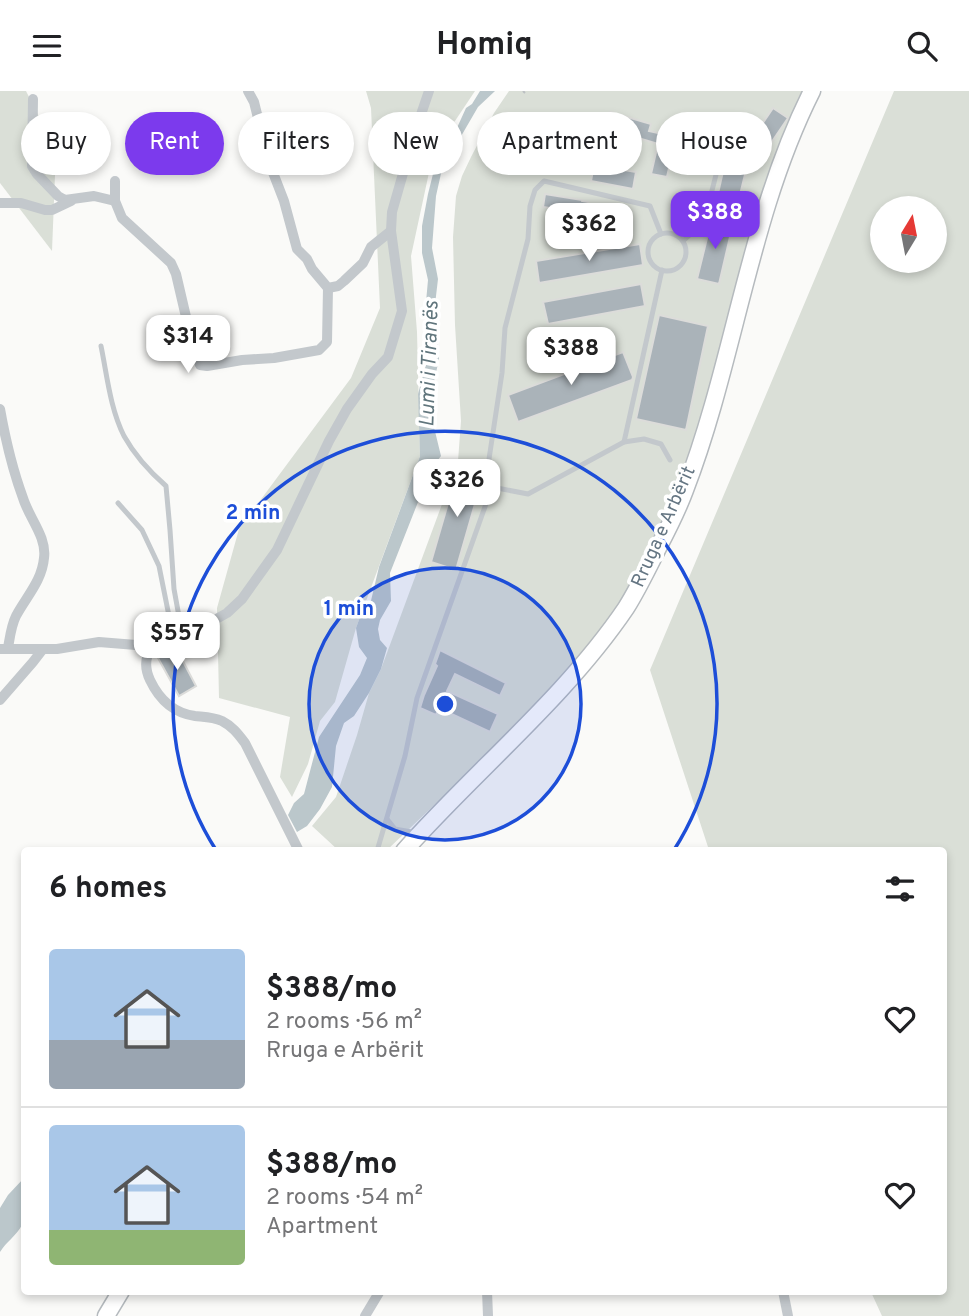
<!DOCTYPE html>
<html lang="en">
<head>
<meta charset="utf-8">
<style>
	:root { --surface:#fff; --page:#f6f6f6; --text:#202124; --muted:#757577; --line:#e0e0e0; --accent:#7c3aed }
	body { margin:0; font-family:Overpass,sans-serif; background:var(--page); color:var(--text); height:100vh; display:flex; flex-direction:column; font-size:26px; white-space:nowrap }
	* { box-sizing:border-box; margin:0 }
	p { font-size:23px; color:var(--muted) }
	.icon { flex:none; width:38px; height:38px; fill:none; stroke:currentColor; stroke-width:2; stroke-linecap:round; stroke-linejoin:round }
	.map { position:relative; flex:1; overflow:hidden }
	.details { position:absolute; left:21px; top:756px; width:926px; height:448px; display:flex; flex-direction:column; background:var(--surface); border-radius:7px; box-shadow:0 4px 10px #0003 }
	.details>* { flex:none }
	.guide { position:absolute; left:21px; top:21px; width:928px; height:63px; display:flex; gap:14px }
	.needle { width:46px; rotate:10deg }
	.tools { position:absolute; left:870px; top:105px; display:grid; gap:14px }
	.tools a { display:grid; place-items:center; width:77px; height:77px; border-radius:50%; background:var(--surface); box-shadow:0 4px 10px #0003; font-size:35px }
	.price { position:absolute; translate:-50% -60px; padding:0 16px; border-radius:14px; background:#fff; color:#222; font-size:23px; line-height:46px; filter:drop-shadow(0 2px 4px #0008) }
	.price::after { content:''; position:absolute; left:50%; top:42px; width:21px; height:16px; margin-left:-10px; background:inherit; clip-path:polygon(0 0,100% 0,50% 100%) }
	.price.selected { background:var(--accent); color:#fff }
	ul { padding:0; list-style:none }
	li { display:flex; align-items:center; gap:21px; height:175px; padding:0 28px }
	li+li { border-top:2px solid var(--line) }
	li span { display:grid; place-items:center; flex:none; width:196px; height:140px; border-radius:7px; color:#555 }
	li>.icon { margin-inline-start:auto }
	span .icon { width:84px; height:84px; fill:#fffc; stroke-width:1 }
	li b { font-size:30px }
	h2 { display:flex; justify-content:space-between; align-items:center; height:84px; padding:0 28px; font-size:30px }
	.chip { padding:0 24px; border-radius:32px; background:var(--surface); box-shadow:0 4px 10px #0003; font-size:24px; line-height:63px }
	.chip.selected { background:var(--accent); color:#fff }
	header { display:flex; justify-content:space-between; align-items:center; height:91px; padding:0 28px; background:var(--surface); font-size:32px; font-weight:700 }
	.map>svg:first-child { display:block }
</style>
</head>
<body>
<header><svg class="icon" aria-label="menu" viewBox="0 0 24 24"><path d="M4 6h16M4 12h16M4 18h16"/></svg>Homiq<svg class="icon" aria-label="search" viewBox="0 0 24 24"><circle cx="10" cy="10" r="6"/><path d="M15 15l6 6"/></svg></header>
<div class="map">
<svg width="969" height="1225" viewBox="0 0 969 1225">
	<rect width="100%" height="100%" fill="#fafaf8"/>
	<g fill="#dadfd7" fill-rule="evenodd">
		<path d="M0,0h26l30,59 -4,101 -52,-68z"/>
		<path d="M366,0h109l-42,63 -22,102 6,76 3,124 -64,172 -21,74 -15,19 -12,43 -16,33 -12,-20 10,-60 -71,-19 -2,-90 22,-79 112,-151 29,-70 -9,-200z"/>
		<path d="M509,0h306l-36,92 -97,307 -48,97 -64,83 -60,63 -123,117h-49l-26,-24 24,-29 21,-62 12,-42 12,-24 77,-208 3,-40 -6,-96 -2,-88 3,-41 6,-20 9,-19 23,-44z"/>
		<path d="M894,0h75v1225h-87l-11,-24 72,-1v-440l-234,-1 -59,-180zM934,117v53h-52v-53z"/>
	</g>
	<g fill="#bbc7cb">
		<path d="M480,0h15l-17,16 -36,62 -6,27 -4,52 6,31 -4,34 5,46 -5,23 -2,37 9,37 -7,9 -14,32 -30,76 1,28 -11,19 -2,9 2,11 7,8 -6,21 -12,24 -15,23 -10,7 -8,23 -4,41 -12,22 -13,17 -10,6 -9,-17 6,-12 10,-9 15,-57 41,-62 7,-17 -8,-11 -3,-19 4,-11 9,-8 10,-42 41,-111 -2,-62 10,-37 -3,-44 3,-33 -6,-27v-27l6,-32 7,-28 21,-36 10,-22 6,-4z"/>
		<path d="M24,1087c1,12 4,38 -2,47 -6,11 -16,17 -22,27v-44l8,-13z"/>
	</g>
	<g fill="#aab3b9" stroke="#dcdcda" stroke-width="2">
		<path d="M773,17l15,10 -19,28 -15,-10z"/>
		<path d="M610,21l41,12 -2,7 27,6 -9,40 -16,-3 7,-30 -53,-16z"/>
		<path d="M730,50l22,5 -15,61 -21,-5z"/>
		<path d="M594,74l42,7 -3,17 -42,-8z"/>
		<path d="M545,103l37,6v1l6,1 -2,11 -43,-6z"/>
		<path d="M712,127l21,6 -14,60 -22,-5z"/>
		<path d="M640,153l3,21 -104,18 -3,-22z"/>
		<path d="M641,193l4,22 -97,18 -5,-22z"/>
		<path d="M659,224l49,11 -22,104 -50,-11z"/>
		<path d="M623,261l10,25 -1,3 -114,42 -10,-27z"/>
		<path d="M458,378l25,7 -27,94 -25,-8z"/>
		<path d="M176,557l20,38 -17,10 -21,-38z"/>
		<path d="M440,559l66,33 -6,13 -45,-22 -8,17 51,23 -8,18 -51,-24 -3,7 -16,-7 4,-13 13,-29 -2,-2z"/>
	</g>
	<g fill="none" stroke-linecap="round" stroke-linejoin="round">
		<defs>
			<g id="primary">
				<path d="M404,760c72,-81 161,-153 222,-243 12,-19 22,-40 32,-60 10,-19 20,-39 27,-58 50,-130 64,-274 127,-399"/>
				<path d="M106,1225l15,-25"/>
			</g>
		</defs>
		<use href="#primary" stroke="#b5babe" stroke-width="19"/>
		<path stroke="#bbbfc2" stroke-width="2" stroke-dasharray="3.5 3.5" stroke-linecap="butt" d="M523,0l2,2"/>
		<g stroke="#c3c8cc" stroke-width="5">
			<circle cx="667" cy="161" r="19"/>
			<path d="M683,150l21,-19 16,-63"/>
			<path d="M101,255c6,29 9,62 23,90 10,18 26,36 42,50l4,44 4,59 8,44"/>
			<path d="M624,351l38,-172"/>
			<path d="M492,396l-3,-28 13,-86 3,-45 23,-89 2,-33 5,-16 9,-9 106,25 11,28"/>
			<path d="M118,412l24,27 17,36 14,70"/>
			<path d="M387,728l8,10 22,4"/>
			<path d="M377,760l28,-95 12,-58 75,-211 36,7 96,-52 20,-3 17,5 9,16"/>
		</g>
		<g stroke="#c3c8cc" stroke-width="10">
			<path d="M248,0l6,11 4,16 2,21 24,62 13,48 10,10 5,10 16,19 10,-2 6,-5 19,-18 8,-16 20,-16"/>
			<path d="M33,8l-1,67 5,8 21,22 7,4 29,-4 21,5"/>
			<path d="M115,90v20l7,17 49,45 5,11 14,60 10,31 7,1 35,-6 32,-2 45,-8 8,-8 1,-54"/>
			<path d="M0,112h21l24,7h7l19,-9"/>
			<path d="M0,318c5,28 13,62 23,89 6,20 24,39 21,60 -2,23 -18,39 -28,58 -5,10 -6,21 -8,32"/>
			<path d="M0,558h57l42,-7 37,3 15,4"/>
			<path d="M151,558l22,-12 38,-15 16,-9 15,-14 35,-49 52,-109 18,-32 25,-35 16,-17 14,-46 -11,-80 1,-19 22,-77 15,-44"/>
			<path d="M151,558c-7,10 -6,20 -1,31 9,19 23,33 45,36 9,1 18,1 27,5 10,5 16,13 23,22l54,108"/>
			<path d="M0,609l33,-38 10,-13"/>
			<path d="M487,1200l1,25"/>
			<path d="M783,1200l5,25"/>
			<path d="M365,1225l15,-25"/>
		</g>
		<use href="#primary" stroke="#fff" stroke-width="16"/>
	</g>
	<circle cx="445" cy="613" r="136" fill="#1d4ed8" fill-opacity=".12"/>
	<g fill="none" stroke="#1d4ed8" stroke-width="3.5">
		<circle cx="445" cy="613" r="136"/>
		<path d="M216 759A272 272 0 1 1 674 759"/>
	</g>
	<g text-anchor="middle" dominant-baseline="central" stroke-width="7" stroke-linejoin="round" paint-order="stroke">
		<g font-size="19" fill="#657683" stroke="#fff">
			<text transform="translate(664 436) rotate(-66)">Rruga e Arbërit</text>
		</g>
		<g font-size="21" font-style="italic" fill="#60757c" stroke="#fff">
			<text transform="translate(430 273) rotate(-88)">Lumi i Tiranës</text>
		</g>
	</g>
	<circle cx="445" cy="613" r="10" fill="#1d4ed8" stroke="#fff" stroke-width="3.5"/>
	<g font-size="21" text-anchor="middle" font-weight="bold" fill="#1d4ed8" stroke="#fff" stroke-width="7" stroke-linejoin="round" paint-order="stroke">
		<text x="253" y="428">2 min</text>
		<text x="349" y="524">1 min</text>
	</g>
</svg>
<div class="tools">
<a><svg class="needle" viewBox="-14 -14 28 28"><path d="M0-13l5 13h-10z" fill="#e53935"/><path d="M0 13l5-13h-10z" fill="#757577"/></svg></a>
</div>
<b class="price selected" style="left:715px;top:160px">$388</b>
<b class="price" style="left:589px;top:172px">$362</b>
<b class="price" style="left:188px;top:284px">$314</b>
<b class="price" style="left:571px;top:296px">$388</b>
<b class="price" style="left:457px;top:428px">$326</b>
<b class="price" style="left:177px;top:581px">$557</b>
<div class="guide">
<a class="chip">Buy</a>
<a class="chip selected">Rent</a>
<a class="chip">Filters</a>
<a class="chip">New</a>
<a class="chip">Apartment</a>
<a class="chip">House</a>
</div>
<section class="details">
<h2>6 homes<svg class="icon" aria-label="filters" viewBox="0 0 24 24"><path d="M4 7h16M4 17h16"/><circle cx="9" cy="7" r="2"/><circle cx="15" cy="17" r="2"/></svg></h2>
<ul>
<li><span style="background:linear-gradient(#a9c7e8 65%,#9aa5b1 0)"><svg class="icon" aria-label="home" viewBox="0 0 24 24"><path d="M3 11l9-7 9 7M6 9v11h12V9"/></svg></span><div><b>$388/mo</b><p>2 rooms · 56 m²</p><p>Rruga e Arbërit</p></div><svg class="icon" aria-label="heart" viewBox="0 0 24 24"><path d="M12 20l-8-8c-3-5 5-10 8-4 3-6 11-1 8 4z"/></svg></li>
<li><span style="background:linear-gradient(#a9c7e8 75%,#8fb573 0)"><svg class="icon" aria-label="home" viewBox="0 0 24 24"><path d="M3 11l9-7 9 7M6 9v11h12V9"/></svg></span><div><b>$388/mo</b><p>2 rooms · 54 m²</p><p>Apartment</p></div><svg class="icon" aria-label="heart" viewBox="0 0 24 24"><path d="M12 20l-8-8c-3-5 5-10 8-4 3-6 11-1 8 4z"/></svg></li>
</ul>
</section>
</div>
</body>
</html>
